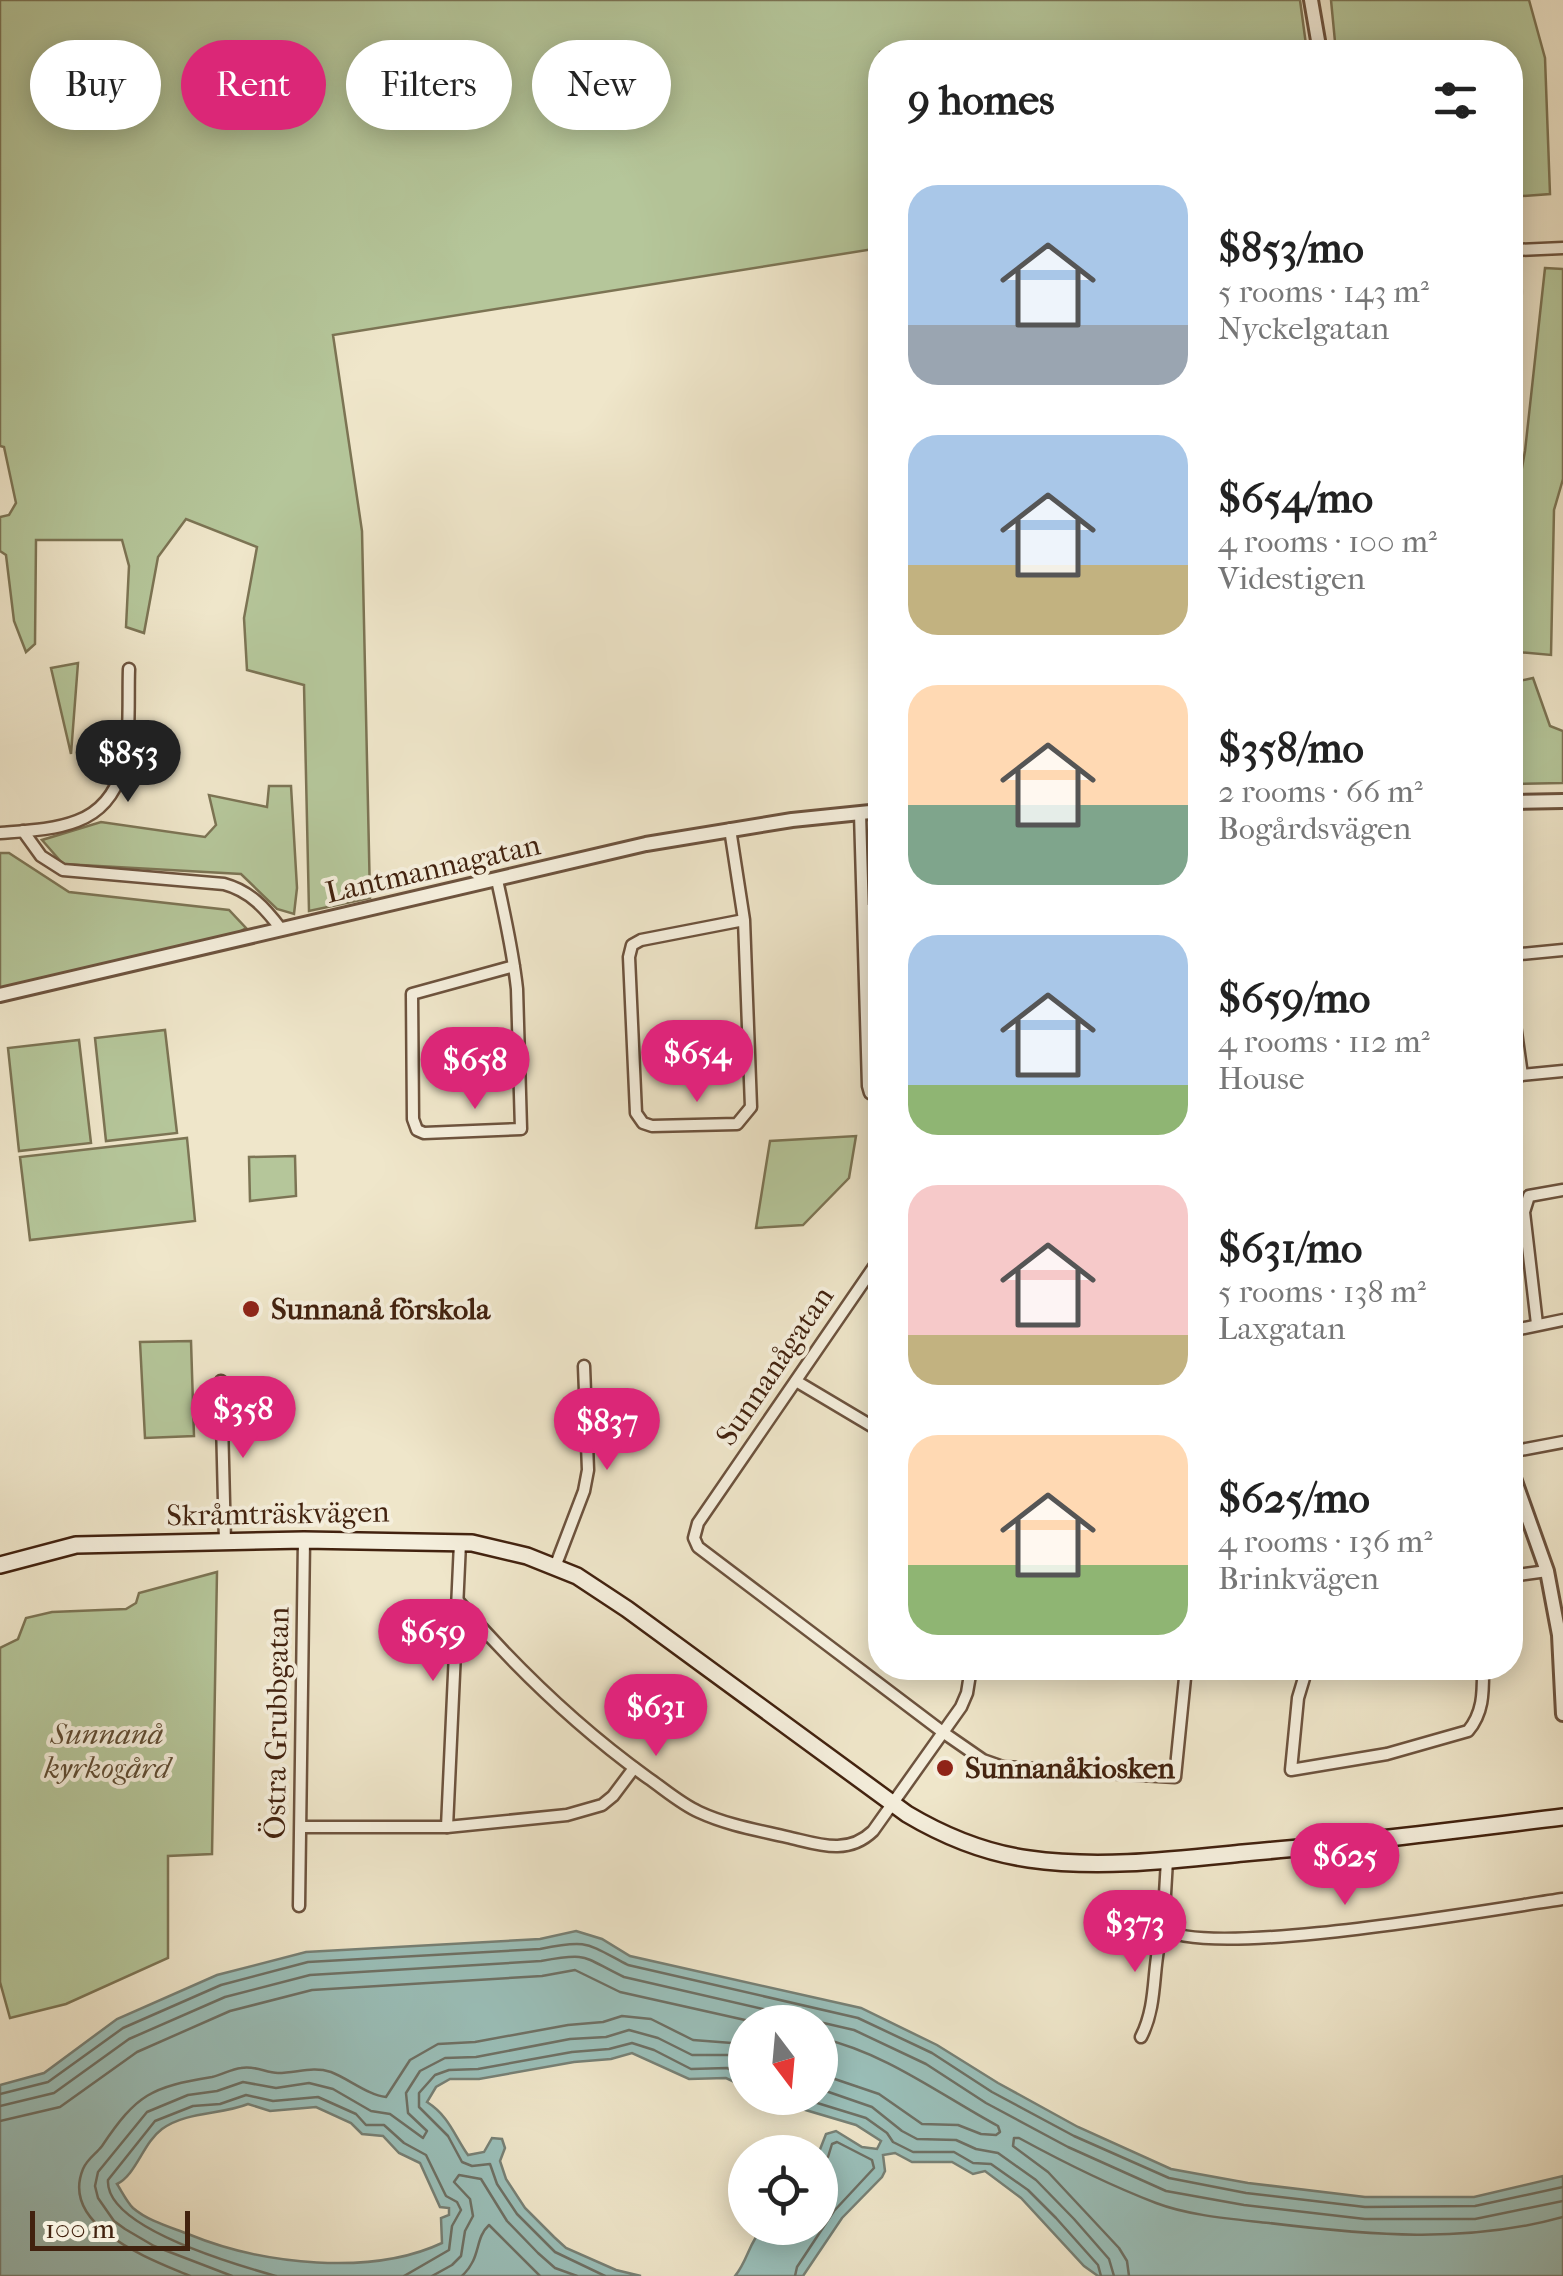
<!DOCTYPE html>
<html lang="en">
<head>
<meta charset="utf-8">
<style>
	:root { --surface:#fff; --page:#f6f6f6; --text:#222; --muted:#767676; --accent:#db2777 }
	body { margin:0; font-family:"IM FELL French Canon",serif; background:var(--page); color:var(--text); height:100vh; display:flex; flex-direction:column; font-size:38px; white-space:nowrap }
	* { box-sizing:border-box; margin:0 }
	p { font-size:32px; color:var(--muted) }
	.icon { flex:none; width:55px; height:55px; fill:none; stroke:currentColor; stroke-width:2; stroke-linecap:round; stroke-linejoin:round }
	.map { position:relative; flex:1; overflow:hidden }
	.sheet { position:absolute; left:868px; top:40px; width:655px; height:1640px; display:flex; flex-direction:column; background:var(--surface); border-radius:40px; box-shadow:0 5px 25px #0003 }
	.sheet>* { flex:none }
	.banner { position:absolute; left:30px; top:40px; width:688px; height:90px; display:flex; gap:20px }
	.needle { width:65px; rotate:164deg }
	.tools { position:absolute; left:728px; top:2005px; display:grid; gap:20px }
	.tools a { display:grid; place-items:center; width:110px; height:110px; border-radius:50%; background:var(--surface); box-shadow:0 5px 25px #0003; font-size:50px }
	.scale { position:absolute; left:30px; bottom:25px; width:160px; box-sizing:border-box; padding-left:10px; border:5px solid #42220f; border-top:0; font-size:28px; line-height:35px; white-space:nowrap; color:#42220f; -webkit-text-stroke:8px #f5efdd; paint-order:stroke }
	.price { position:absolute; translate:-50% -85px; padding:0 22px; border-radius:35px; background:var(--accent); color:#fff; font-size:32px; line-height:65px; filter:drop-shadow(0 2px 5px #0008) }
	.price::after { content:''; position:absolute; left:50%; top:60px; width:30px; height:22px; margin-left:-15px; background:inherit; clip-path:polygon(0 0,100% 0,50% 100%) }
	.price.on { background:#222; color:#fff }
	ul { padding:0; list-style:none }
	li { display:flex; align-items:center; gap:30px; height:250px; padding:0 40px }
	li span { display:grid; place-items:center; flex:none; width:280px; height:200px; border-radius:30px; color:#555 }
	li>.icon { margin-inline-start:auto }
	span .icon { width:120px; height:120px; fill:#fffc; stroke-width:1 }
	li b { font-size:42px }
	h2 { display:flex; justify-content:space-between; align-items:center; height:120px; padding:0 40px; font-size:42px }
	.pill { padding:0 35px; border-radius:45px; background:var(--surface); box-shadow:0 5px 25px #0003; font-size:35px; line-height:90px }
	.pill.on { background:var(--accent); color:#fff }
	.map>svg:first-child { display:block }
</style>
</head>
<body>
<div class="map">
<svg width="1563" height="2276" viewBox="0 0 1563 2276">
	<rect width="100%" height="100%" fill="#efe6ca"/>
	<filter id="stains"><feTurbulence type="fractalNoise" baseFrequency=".002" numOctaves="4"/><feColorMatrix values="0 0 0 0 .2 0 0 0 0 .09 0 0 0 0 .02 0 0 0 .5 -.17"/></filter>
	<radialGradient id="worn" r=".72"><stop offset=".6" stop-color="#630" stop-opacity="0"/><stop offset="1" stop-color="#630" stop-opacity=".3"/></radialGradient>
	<g fill="#b5c69a" stroke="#7c7454" stroke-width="2.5">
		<path d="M0,0h1300l7,52h-427v196l-547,87 29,196 8,367 -61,13 -5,-226 -57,-15 -3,-52 13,-71 -71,-28 -28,38 -14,76 -18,-6 3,-61 -7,-26h-86l-1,104 -9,8 -12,-31 -8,-66 -6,-4v-34l9,-2 7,-12 -12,-56 -4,-1z"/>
		<path d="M1331,0h198l16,58 5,136 -40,3v-145h-174z"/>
		<path d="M1545,268l18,1v210l-9,31 -3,145 -33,-3 -8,-17v-101l15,-83z"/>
		<path d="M78,663l-7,91 -20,-86z"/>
		<path d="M1533,678l17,48 13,5v52l-53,1v-101z"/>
		<path d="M269,786h22l6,102 -3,26 -17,-5 -36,-35 -178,-10 -21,-24 59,-18 104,15 11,-12 -7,-30 58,12z"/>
		<path d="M0,853h9l60,39 160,18 17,18 -12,7 -234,55z"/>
		<path d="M165,1030l12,103 -71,8 -11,-103z"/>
		<path d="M79,1040l12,103 -72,8 -11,-103z"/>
		<path d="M856,1136l-7,42 -46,47 -47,3 14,-87z"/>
		<path d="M187,1138l8,83 -165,19 -10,-83z"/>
		<path d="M295,1156l1,40 -46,5 -1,-44z"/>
		<path d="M191,1341l3,95 -49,2 -5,-96z"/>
		<path d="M217,1572l-5,282 -44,2v102l-102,46 -56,14 -10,-36v-334l18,-9 8,-21 26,-6 74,-3 10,-6 3,-10z"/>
	</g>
	<path fill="#9abfb9" stroke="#778075" stroke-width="2.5" fill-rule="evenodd" d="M576,1931l26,8 28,17 231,52 76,37 61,38 80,44 93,42 77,14 117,14h109l89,-21v100h-465l-14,-10 -63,-68 -36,-27 -12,3 -21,-12h-40l-17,-9 -12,2 2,16 -3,6 -40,41 -39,58h-68c13,-16 14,-34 28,-48h57l-1,-76 7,-18 10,-3 26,16 15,2 4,-8 -25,-16 -91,-27h55v-76h-75v65l-19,-9 -37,1 -57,-26 -21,6 -37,3 -95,17h-29l-14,8 -9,15c22,14 27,33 41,53l16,-3 8,-14 10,1 3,9 -5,13 6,18 19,29 29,29 12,11 50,22 25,6h-641v-191l44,-12 73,-54 100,-44 89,-23 234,-13zM248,2104l22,7 46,-4 35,16 11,11 21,2 16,17 21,10 20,44 9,1v7l-8,3 1,25c-70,33 -179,22 -254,-9 -18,-7 -40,-13 -55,-26 -6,-6 -12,-18 -16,-24 19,-9 26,-41 45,-55 25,-18 59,-14 86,-25z"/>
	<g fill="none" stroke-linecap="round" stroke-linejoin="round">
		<g stroke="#6e7064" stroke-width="2.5">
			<path d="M820,2038c66,15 119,56 178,88l2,6 -4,3 -15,-1 -23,-9 -36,-1 -43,-30 -59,-20"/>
			<path d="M820,2089l52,18 30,24 15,8 39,1 20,9 22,4 38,27 38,39 35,40 5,17"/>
			<path d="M0,2094l48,-12 75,-54 98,-43 87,-23 232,-13c48,-10 46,-6 88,16l230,53 74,35 60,39 82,44 95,42 77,15 119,14 110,-1 88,-19"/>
			<path d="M801,2098l65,20 21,15 6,9 20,10h41l19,11 18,1 37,26 28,28 42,47 3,11"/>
			<path d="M0,2106l54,-13 75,-54 96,-42 85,-22 231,-14c49,-9 41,-4 83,16l230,53 72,34 60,39 82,44 98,44 78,14 121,14h110l88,-18"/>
			<path d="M0,2121l60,-14 77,-55 93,-41 82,-21 230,-14 33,-6 45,22 134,30"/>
			<path d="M190,2276c-37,-16 -131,-49 -107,-107 4,-10 13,-15 19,-23 35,-52 49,-59 110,-69 10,-2 19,-8 29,-9 14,-3 25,5 37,5 19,0 34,-7 53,-1 18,7 37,23 55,25l24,-37 28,-16 37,-2 93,-17 35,-3 19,-6 29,3 42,21 52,4"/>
			<path d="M232,2276l-78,-30 -29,-17 -11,-8 -16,-23 -3,-12 3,-14 49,-60 41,-17 29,-4 26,-9 33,6 33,-5 24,6 38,22 19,3 33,24 4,-7 -19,-18 -2,-20 14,-22 25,-13 31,-1 94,-18 36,-2 23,-7 29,8 34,17h37l16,5"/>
			<path d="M276,2276c-39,-11 -171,-48 -168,-96l47,-59 38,-15 27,-2 26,-9 27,6 45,-4 38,17 10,11h18l20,18 22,12 20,41 11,6 4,8 -9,16 -3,24 -45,26"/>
			<path d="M432,2276l20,-11 9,-9 4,-25 8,-15 -3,-17 -16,-17 5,-7 22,4 26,42 31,32 17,15 22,8"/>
			<path d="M462,2276c20,-19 12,-37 27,-51l51,51"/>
			<path d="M605,2276l-50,-24 -38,-38 -20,-30 -7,-20 -18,2 -10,-4 -14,-26 -29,-29v-14l16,-18 14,-5 29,-1 94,-17 37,-3 23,-6 22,7 37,19 36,-1 18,8"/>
			<path d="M795,2276l2,-9 37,-56 40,-43 -2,-8 -35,-18 -5,2 -4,13 -8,5"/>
			<path d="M1129,2276l-2,-15 -8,-13 -71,-76 -35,-26 1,-8h5c44,24 90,47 137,65 34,13 77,16 113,20 98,12 197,21 294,-6"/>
		</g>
		<defs>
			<g id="minor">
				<path d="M1510,211c8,56 7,111 0,167"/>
				<path d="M1516,250l47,-2"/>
				<path d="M860,813l8,273 2,7 10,5"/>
				<path d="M730,829l14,91 7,187 -14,17 -85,2 -9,-3 -7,-10 -7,-156 3,-12 9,-5 103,-20"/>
				<path d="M23,831l18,25 22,14 161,14c26,7 41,24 57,45"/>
				<path d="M0,833c25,-2 54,-3 77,-12 61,-23 50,-99 52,-152"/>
				<path d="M497,880c8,36 16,72 20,109l4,140 -97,4 -7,-3 -4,-11 -1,-125 102,-28"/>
				<path d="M865,910h15"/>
				<path d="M1510,955l53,-5"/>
				<path d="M1510,989l12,86"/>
				<path d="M1510,1076l53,-5"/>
				<path d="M880,1258l-182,265 -4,15 4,9 246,186 39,27 20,7 172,10 11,-109"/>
				<path d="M1537,1324l-13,-112 5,-16 34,-6"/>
				<path d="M1510,1331l53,-11"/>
				<path d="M221,1381l4,161"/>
				<path d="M796,1381l84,50"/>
				<path d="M1510,1452l53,-10"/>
				<path d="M555,1567l29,-76 4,-21 -4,-104"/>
				<path d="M1510,1576l37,-5"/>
				<path d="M458,1601c57,66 119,126 190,177 16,11 33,26 51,34 28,13 58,18 88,25 31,7 60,19 86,-6l88,-124 6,-14 4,-25"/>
				<path d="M1307,1668l-9,30 -7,72 96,-16 81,-23c16,-19 15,-40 15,-63"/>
				<path d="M301,1827h146l120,-12 35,-10 11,-9 21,-28"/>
				<path d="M447,1827l13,-284"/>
				<path d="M1167,1860l-4,68c40,33 336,-20 400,-29"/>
				<path d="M299,1906l5,-366"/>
				<path d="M1141,2037c18,-35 10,-73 22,-109"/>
			</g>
			<g id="tertiary">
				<path d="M1311,0l9,52"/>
				<path d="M1510,802l53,-1"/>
				<path d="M0,995l646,-151 146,-24 88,-9"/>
				<path d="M1510,1467l37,104 12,64 4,79"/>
			</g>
			<path id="secondary" d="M0,1565l76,-20 228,-5 168,3 55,13 50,20 50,33 280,205c37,22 79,39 122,45 70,10 144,1 214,-6 107,-9 213,-23 320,-36"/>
		</defs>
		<use href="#minor" stroke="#6d533e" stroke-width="15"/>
		<use href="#tertiary" stroke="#6d533e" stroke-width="18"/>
		<use href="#secondary" stroke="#42220f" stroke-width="20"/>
		<use href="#minor" stroke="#f5efdd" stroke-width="10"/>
		<use href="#tertiary" stroke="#f5efdd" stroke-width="12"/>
		<use href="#secondary" stroke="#f5efdd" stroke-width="15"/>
	</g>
	<g fill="#8f2418" stroke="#f5efdd" stroke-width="4">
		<circle cx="251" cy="1309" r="10"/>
		<circle cx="945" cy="1768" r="10"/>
	</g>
	<g text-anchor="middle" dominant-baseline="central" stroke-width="8" stroke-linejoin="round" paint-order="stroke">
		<g font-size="30" fill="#42220f" stroke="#f5efdd">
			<text transform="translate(433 869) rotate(-13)">Lantmannagatan</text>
			<text transform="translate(775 1366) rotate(-56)">Sunnanågatan</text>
			<text transform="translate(278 1514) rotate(-1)">Skråmträskvägen</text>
			<text transform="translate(277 1723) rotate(-89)">Östra Grubbgatan</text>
		</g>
		<g font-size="30" font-weight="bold" fill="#42220f" stroke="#f5efdd" text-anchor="start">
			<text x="271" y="1309">Sunnanå förskola</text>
			<text x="965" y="1768">Sunnanåkiosken</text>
		</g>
		<g font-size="30" font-style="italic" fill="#5f4b32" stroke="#f5efdd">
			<text x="107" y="1734">Sunnanå<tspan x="107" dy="34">kyrkogård</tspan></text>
		</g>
	</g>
	<rect width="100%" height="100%" filter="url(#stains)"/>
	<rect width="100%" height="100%" fill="url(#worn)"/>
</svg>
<div class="tools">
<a><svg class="needle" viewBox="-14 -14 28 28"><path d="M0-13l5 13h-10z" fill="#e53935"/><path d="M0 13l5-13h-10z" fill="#767676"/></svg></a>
<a><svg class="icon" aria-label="locate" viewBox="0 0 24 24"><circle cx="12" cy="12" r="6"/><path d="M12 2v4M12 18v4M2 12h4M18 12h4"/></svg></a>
</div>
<div class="scale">100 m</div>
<b class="price on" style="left:128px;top:805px">$853</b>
<b class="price" style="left:697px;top:1105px">$654</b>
<b class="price" style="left:475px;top:1112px">$658</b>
<b class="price" style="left:243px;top:1461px">$358</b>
<b class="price" style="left:607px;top:1473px">$837</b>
<b class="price" style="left:433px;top:1684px">$659</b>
<b class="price" style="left:656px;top:1759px">$631</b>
<b class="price" style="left:1345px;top:1908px">$625</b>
<b class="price" style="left:1135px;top:1975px">$373</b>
<div class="banner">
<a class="pill">Buy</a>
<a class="pill on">Rent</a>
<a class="pill">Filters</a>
<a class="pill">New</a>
</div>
<section class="sheet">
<h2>9 homes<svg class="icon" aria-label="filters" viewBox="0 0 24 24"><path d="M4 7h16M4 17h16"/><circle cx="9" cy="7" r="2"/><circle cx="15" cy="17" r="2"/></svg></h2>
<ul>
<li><span style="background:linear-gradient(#a9c7e8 70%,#9aa5b1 0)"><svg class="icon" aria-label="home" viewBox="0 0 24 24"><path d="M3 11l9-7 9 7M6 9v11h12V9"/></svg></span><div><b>$853/mo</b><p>5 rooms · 143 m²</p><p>Nyckelgatan</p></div></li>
<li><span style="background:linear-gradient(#a9c7e8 65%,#c2b280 0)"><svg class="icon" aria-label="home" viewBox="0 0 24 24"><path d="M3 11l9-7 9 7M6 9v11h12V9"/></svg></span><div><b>$654/mo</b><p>4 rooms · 100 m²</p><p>Videstigen</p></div></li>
<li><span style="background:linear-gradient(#ffd9b3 60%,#7fa58c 0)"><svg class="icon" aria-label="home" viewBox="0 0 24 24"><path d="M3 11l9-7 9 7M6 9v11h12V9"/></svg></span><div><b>$358/mo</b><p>2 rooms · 66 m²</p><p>Bogårdsvägen</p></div></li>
<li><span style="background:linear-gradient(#a9c7e8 75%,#8fb573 0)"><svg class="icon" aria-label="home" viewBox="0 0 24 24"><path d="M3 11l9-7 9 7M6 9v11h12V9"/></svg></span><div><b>$659/mo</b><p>4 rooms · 112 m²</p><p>House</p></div></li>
<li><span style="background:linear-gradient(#f6c9c9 75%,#c2b280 0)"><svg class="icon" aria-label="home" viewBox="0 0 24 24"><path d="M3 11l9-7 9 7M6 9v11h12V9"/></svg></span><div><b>$631/mo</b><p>5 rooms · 138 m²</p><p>Laxgatan</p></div></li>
<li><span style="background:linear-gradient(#ffd9b3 65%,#8fb573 0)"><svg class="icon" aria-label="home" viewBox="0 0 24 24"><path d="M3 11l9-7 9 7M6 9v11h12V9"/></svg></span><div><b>$625/mo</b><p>4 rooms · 136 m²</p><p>Brinkvägen</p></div></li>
</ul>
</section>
</div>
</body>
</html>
